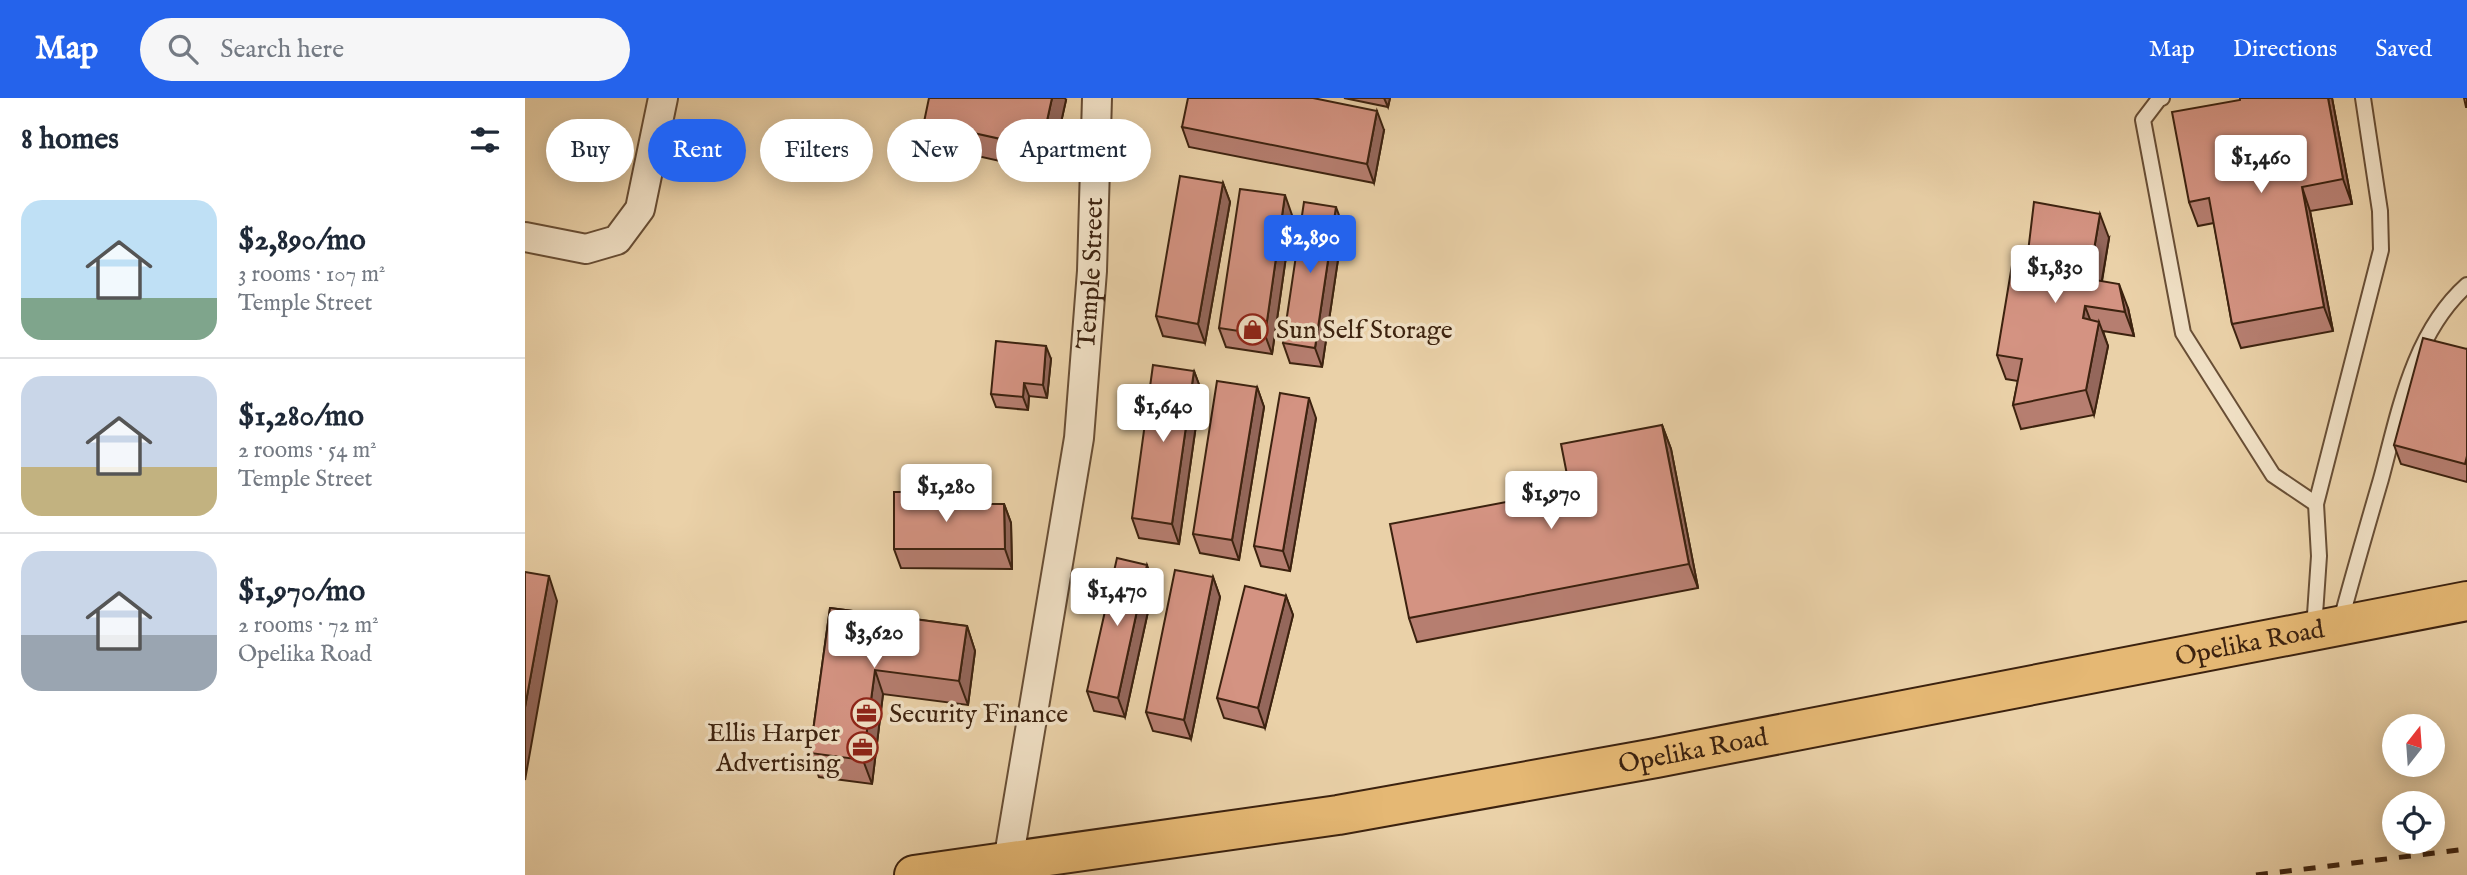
<!DOCTYPE html>
<html lang="en">
<head>
<meta charset="utf-8">
<style>
	:root { --surface:#fff; --page:#f6f6f7; --text:#1f2937; --muted:#747a83; --line:#e0e1e3; --accent:#2563eb }
	body { margin:0; font-family:"IM FELL English",serif; background:var(--page); color:var(--text); height:100vh; display:flex; flex-direction:column; font-size:26px; white-space:nowrap }
	* { box-sizing:border-box; margin:0 }
	p { font-size:23px; color:var(--muted) }
	.icon { flex:none; width:38px; height:38px; fill:none; stroke:currentColor; stroke-width:2; stroke-linecap:round; stroke-linejoin:round }
	.map { position:relative; flex:1; overflow:hidden }
	.sheet { display:flex; flex-direction:column; background:var(--surface); width:525px }
	.sheet>* { flex:none }
	.top-card { position:absolute; left:21px; top:21px; width:665px; height:63px; display:flex; gap:14px }
	.needle { width:46px; rotate:17deg }
	.controls { position:absolute; left:1857px; top:616px; display:grid; gap:14px }
	.controls a { display:grid; place-items:center; width:63px; height:63px; border-radius:50%; background:var(--surface); box-shadow:0 4px 18px #0003; font-size:35px }
	.price { position:absolute; translate:-50% -60px; padding:0 16px; border-radius:7px; background:#fff; color:#222; font-size:23px; line-height:46px; filter:drop-shadow(0 2px 4px #0008) }
	.price::after { content:''; position:absolute; left:50%; top:42px; width:21px; height:16px; margin-left:-10px; background:inherit; clip-path:polygon(0 0,100% 0,50% 100%) }
	.price.on { background:var(--accent); color:#fff }
	ul { padding:0; list-style:none }
	li { display:flex; align-items:center; gap:21px; height:175px; padding:0 21px }
	li+li { border-top:2px solid var(--line) }
	li span { display:grid; place-items:center; flex:none; width:196px; height:140px; border-radius:21px; color:#555 }
	li>.icon { margin-inline-start:auto }
	span .icon { width:84px; height:84px; fill:#fffc; stroke-width:1 }
	li b { font-size:30px }
	h2 { display:flex; justify-content:space-between; align-items:center; height:84px; padding:0 21px; font-size:30px }
	.chip { padding:0 24px; border-radius:32px; background:var(--surface); box-shadow:0 4px 18px #0003; font-size:24px; line-height:63px }
	.chip.on { background:var(--accent); color:#fff }
	header { display:flex; align-items:center; gap:42px; box-sizing:border-box; height:98px; padding:0 35px; background:var(--accent); color:#fff }
	header strong { font-size:33px }
	nav { display:flex; gap:38px; margin-inline-start:auto; font-size:24px }
	.search { width:490px; height:63px; background:var(--page); display:flex; align-items:center; gap:18px; box-sizing:border-box; padding:0 24px; border-radius:38px; color:var(--muted); font-size:26px }
	main { display:flex; flex:1; min-height:0 }
	.map>svg:first-child { display:block }
</style>
</head>
<body>
<header>
<strong>Map</strong>
<div class="search"><svg class="icon" aria-label="search" viewBox="0 0 24 24"><circle cx="10" cy="10" r="6"/><path d="M15 15l6 6"/></svg>Search here</div>
<nav><a>Map</a><a>Directions</a><a>Saved</a></nav>
</header>
<main>
<section class="sheet">
<h2>8 homes<svg class="icon" aria-label="filters" viewBox="0 0 24 24"><path d="M4 7h16M4 17h16"/><circle cx="9" cy="7" r="2"/><circle cx="15" cy="17" r="2"/></svg></h2>
<ul>
<li><span style="background:linear-gradient(#bfe0f5 70%,#7fa58c 0)"><svg class="icon" aria-label="home" viewBox="0 0 24 24"><path d="M3 11l9-7 9 7M6 9v11h12V9"/></svg></span><div><b>$2,890/mo</b><p>3 rooms · 107 m²</p><p>Temple Street</p></div></li>
<li><span style="background:linear-gradient(#c9d6e8 65%,#c2b280 0)"><svg class="icon" aria-label="home" viewBox="0 0 24 24"><path d="M3 11l9-7 9 7M6 9v11h12V9"/></svg></span><div><b>$1,280/mo</b><p>2 rooms · 54 m²</p><p>Temple Street</p></div></li>
<li><span style="background:linear-gradient(#c9d6e8 60%,#9aa5b1 0)"><svg class="icon" aria-label="home" viewBox="0 0 24 24"><path d="M3 11l9-7 9 7M6 9v11h12V9"/></svg></span><div><b>$1,970/mo</b><p>2 rooms · 72 m²</p><p>Opelika Road</p></div></li>
</ul>
</section>
<div class="map">
<svg width="1942" height="777" viewBox="0 0 1942 777">
	<rect width="100%" height="100%" fill="#ead1a8"/>
	<filter id="stains"><feTurbulence type="fractalNoise" baseFrequency=".00286" numOctaves="4"/><feColorMatrix values="0 0 0 0 .2 0 0 0 0 .09 0 0 0 0 .02 0 0 0 .5 -.17"/></filter>
	<radialGradient id="worn" r=".72"><stop offset=".6" stop-color="#630" stop-opacity="0"/><stop offset="1" stop-color="#630" stop-opacity=".3"/></radialGradient>
	<g fill="none" stroke-linecap="round" stroke-linejoin="round">
		<defs>
			<g id="lane">
				<path d="M1637,0l-3,1 -16,21 40,213 90,142 43,29"/>
				<path d="M1815,526c13,-49 27,-97 41,-145 18,-67 32,-146 86,-194"/>
				<path d="M1789,531l5,-73 -3,-52 65,-254 -1,-39 -17,-113"/>
			</g>
			<g id="street">
				<path d="M0,139l61,12 31,-9 23,-31 23,-111"/>
				<path id="s1" d="M483,764l71,-424 13,-167 5,-173"/>
			</g>
			<g id="primary">
				<path id="s2" d="M389,777l424,-60 318,-57 811,-157"/>
			</g>
		</defs>
		<use href="#lane" stroke="#684e35" stroke-width="18"/>
		<use href="#street" stroke="#684e35" stroke-width="32"/>
		<use href="#primary" stroke="#3c220f" stroke-width="42"/>
		<use href="#lane" stroke="#f1e1c6" stroke-width="14"/>
		<use href="#street" stroke="#f1e1c6" stroke-width="28"/>
		<use href="#primary" stroke="#e5b874" stroke-width="38"/>
		<path stroke="#3c220f" stroke-width="5" stroke-dasharray="12 12" stroke-linecap="butt" d="M1731,777l211,-26"/>
	</g>
	<g fill="#b67e70" stroke="#3c220f" stroke-width="2">
		<path d="M819,0h46l-2,9z"/>
		<path d="M1715,0h92l20,106 -42,7 23,120 -92,17 -9,-24 -18,-101 -16,3 -9,-24 51,-102z"/>
		<path d="M541,2l-16,72 -118,-26 -8,-24z"/>
		<path d="M657,29l202,3 -10,53 -185,-36z"/>
		<path d="M698,85l7,19 -25,141 -42,-7 -7,-20z"/>
		<path d="M767,117l-20,139 -46,-7 -7,-19z"/>
		<path d="M818,128l-21,141 -32,-4 -7,-20z"/>
		<path d="M1584,140l-7,43 26,27 6,28 -31,-5 5,15 -14,69 -73,14 -8,-24 5,-24 -12,-2 -9,-24z"/>
		<path d="M1942,251v133l-66,-18 -7,-19z"/>
		<path d="M526,261l-4,39 -18,-2 -1,14 -32,-3 -5,-13z"/>
		<path d="M669,273l7,19 -22,154 -40,-6 -7,-20z"/>
		<path d="M732,289l7,20 -25,153 -39,-7 -7,-19z"/>
		<path d="M791,320l-26,153 -29,-5 -7,-20z"/>
		<path d="M1137,327l9,24 27,139 -281,54 -8,-24 161,-128z"/>
		<path d="M401,394l5,12h73l7,19 1,46 -111,-1 -7,-19z"/>
		<path d="M688,479l7,20 -29,142 -38,-8 -7,-19z"/>
		<path d="M629,486l-29,133 -31,-6 -7,-20z"/>
		<path d="M761,498l7,19 -28,113 -41,-10 -7,-20z"/>
		<path d="M305,510l137,18 8,25 -7,54 -85,-11 -11,90 -53,-7 -9,-24z"/>
	</g>
	<g fill="#94675b" stroke="#3c220f" stroke-width="2">
		<path d="M527,0h13l1,2 -16,72 -9,-24z"/>
		<path d="M859,0h6l-2,9z"/>
		<path d="M1803,0h4l20,106 -9,-25z"/>
		<path d="M852,13l7,19 -10,53 -7,-19z"/>
		<path d="M698,85l7,19 -25,141 -7,-19z"/>
		<path d="M1777,89l8,24 23,120 -9,-24z"/>
		<path d="M760,97l7,20 -20,139 -7,-19z"/>
		<path d="M811,109l7,19 -21,141 -7,-19z"/>
		<path d="M1575,116l9,24 -11,65 -9,-24z"/>
		<path d="M1594,186l9,24 6,28 -9,-24z"/>
		<path d="M1560,208l9,24 -11,-12z"/>
		<path d="M1574,224l9,24 -14,69 -8,-25z"/>
		<path d="M521,248l5,13 -4,39 -4,-13z"/>
		<path d="M669,273l7,19 -22,154 -7,-20z"/>
		<path d="M499,285l5,13 -1,14 -5,-13z"/>
		<path d="M732,289l7,20 -25,153 -7,-20z"/>
		<path d="M784,300l7,20 -26,153 -7,-20z"/>
		<path d="M1137,327l9,24 27,139 -9,-24z"/>
		<path d="M401,394l7,19 -7,-7z"/>
		<path d="M479,406l7,19 1,46 -7,-20z"/>
		<path d="M622,467l7,19 -29,133 -7,-19z"/>
		<path d="M24,478l8,25 -32,179v-73z"/>
		<path d="M688,479l7,20 -29,142 -7,-19z"/>
		<path d="M761,498l7,19 -28,113 -7,-20z"/>
		<path d="M442,528l8,25 -7,54 -9,-24z"/>
		<path d="M350,572l8,24 -11,90 -9,-24z"/>
	</g>
	<g fill="#d49382" stroke="#3c220f" stroke-width="2">
		<path d="M404,0h123l-11,50 -117,-26z"/>
		<path d="M663,0h125l64,13 -10,53 -185,-37z"/>
		<path d="M1715,0h88l15,81 -41,8 22,120 -92,17 -23,-126 -20,4 -17,-90 68,-12z"/>
		<path d="M1939,0h3v9h-1z"/>
		<path d="M655,78l43,7 -25,141 -42,-8z"/>
		<path d="M715,91l45,6 -20,140 -46,-7z"/>
		<path d="M779,104l32,5 -21,141 -32,-5z"/>
		<path d="M1509,104l66,12 -11,65 30,5 6,28 -40,-6 -2,12 16,4 -13,68 -73,15 9,-46 -25,-4 15,-90 14,4z"/>
		<path d="M1898,240l44,11v107l-2,8 -71,-19z"/>
		<path d="M471,243l50,5 -3,39 -19,-2 -1,14 -32,-3z"/>
		<path d="M628,267l41,6 -22,153 -40,-6z"/>
		<path d="M692,283l40,6 -25,153 -39,-6z"/>
		<path d="M755,295l29,5 -26,153 -29,-5z"/>
		<path d="M1137,327l27,139 -280,54 -19,-94 180,-34 -9,-46z"/>
		<path d="M369,394h32v12h78l1,45h-111z"/>
		<path d="M592,460l30,7 -29,133 -31,-7z"/>
		<path d="M650,472l38,7 -29,143 -38,-8z"/>
		<path d="M0,474l24,4 -24,131z"/>
		<path d="M720,488l41,10 -28,112 -41,-10z"/>
		<path d="M305,510l137,18 -8,55 -84,-11 -12,90 -53,-7z"/>
	</g>
	<defs>
		<symbol id="shop-ring" viewBox="-11 -11 22 22"><circle r="9.5" fill="#f1e1c6" stroke="#8f2418" stroke-width="1.5"/><path d="M-5-2.5h2.3a2.7 3.5 0 0 1 5.4 0H5L5.5 6h-11ZM-1.5-2.5h3a1.5 2.3 0 0 0-3 0Z" fill="#8f2418"/></symbol>
		<symbol id="office-ring" viewBox="-11 -11 22 22"><circle r="9.5" fill="#f1e1c6" stroke="#8f2418" stroke-width="1.5"/><path d="M-6-3h4V-5.5h4V-3h4V5H-6ZM-1-4.5V-3h2v-1.5ZM-6 0V1H6V0Z" fill="#8f2418"/></symbol>
	</defs>
	<g fill-rule="evenodd">
		<use href="#shop-ring" x="710" y="214" width="35" height="35"/>
		<use href="#office-ring" x="324" y="598" width="35" height="35"/>
		<use href="#office-ring" x="320" y="632" width="35" height="35"/>
	</g>
	<g text-anchor="middle" dominant-baseline="central" stroke-width="7" stroke-linejoin="round" paint-order="stroke">
		<g font-size="26" fill="#3c220f" stroke="#f1e1c6">
			<text stroke="none"><textPath href="#s1" startOffset="595">Temple Street</textPath></text>
			<text stroke="none"><textPath href="#s2" startOffset="1356">Opelika Road</textPath></text>
			<text stroke="none"><textPath href="#s2" startOffset="789">Opelika Road</textPath></text>
		</g>
		<g font-size="26" fill="#3c220f" stroke="#f1e1c6" text-anchor="start">
			<text x="751" y="232">Sun Self Storage</text>
			<text x="364" y="616">Security Finance</text>
			<text x="315" y="635" text-anchor="end">Ellis Harper<tspan x="315" dy="30">Advertising</tspan></text>
		</g>
	</g>
	<rect width="100%" height="100%" filter="url(#stains)"/>
	<rect width="100%" height="100%" fill="url(#worn)"/>
</svg>
<div class="controls">
<a><svg class="needle" viewBox="-14 -14 28 28"><path d="M0-13l5 13h-10z" fill="#e53935"/><path d="M0 13l5-13h-10z" fill="#747a83"/></svg></a>
<a><svg class="icon" aria-label="locate" viewBox="0 0 24 24"><circle cx="12" cy="12" r="6"/><path d="M12 2v4M12 18v4M2 12h4M18 12h4"/></svg></a>
</div>
<b class="price" style="left:1736px;top:97px">$1,460</b>
<b class="price on" style="left:785px;top:177px">$2,890</b>
<b class="price" style="left:1530px;top:207px">$1,830</b>
<b class="price" style="left:638px;top:346px">$1,640</b>
<b class="price" style="left:421px;top:426px">$1,280</b>
<b class="price" style="left:1026px;top:433px">$1,970</b>
<b class="price" style="left:592px;top:530px">$1,470</b>
<b class="price" style="left:349px;top:572px">$3,620</b>
<div class="top-card">
<a class="chip">Buy</a>
<a class="chip on">Rent</a>
<a class="chip">Filters</a>
<a class="chip">New</a>
<a class="chip">Apartment</a>
</div>
</div>
</main>
</body>
</html>
